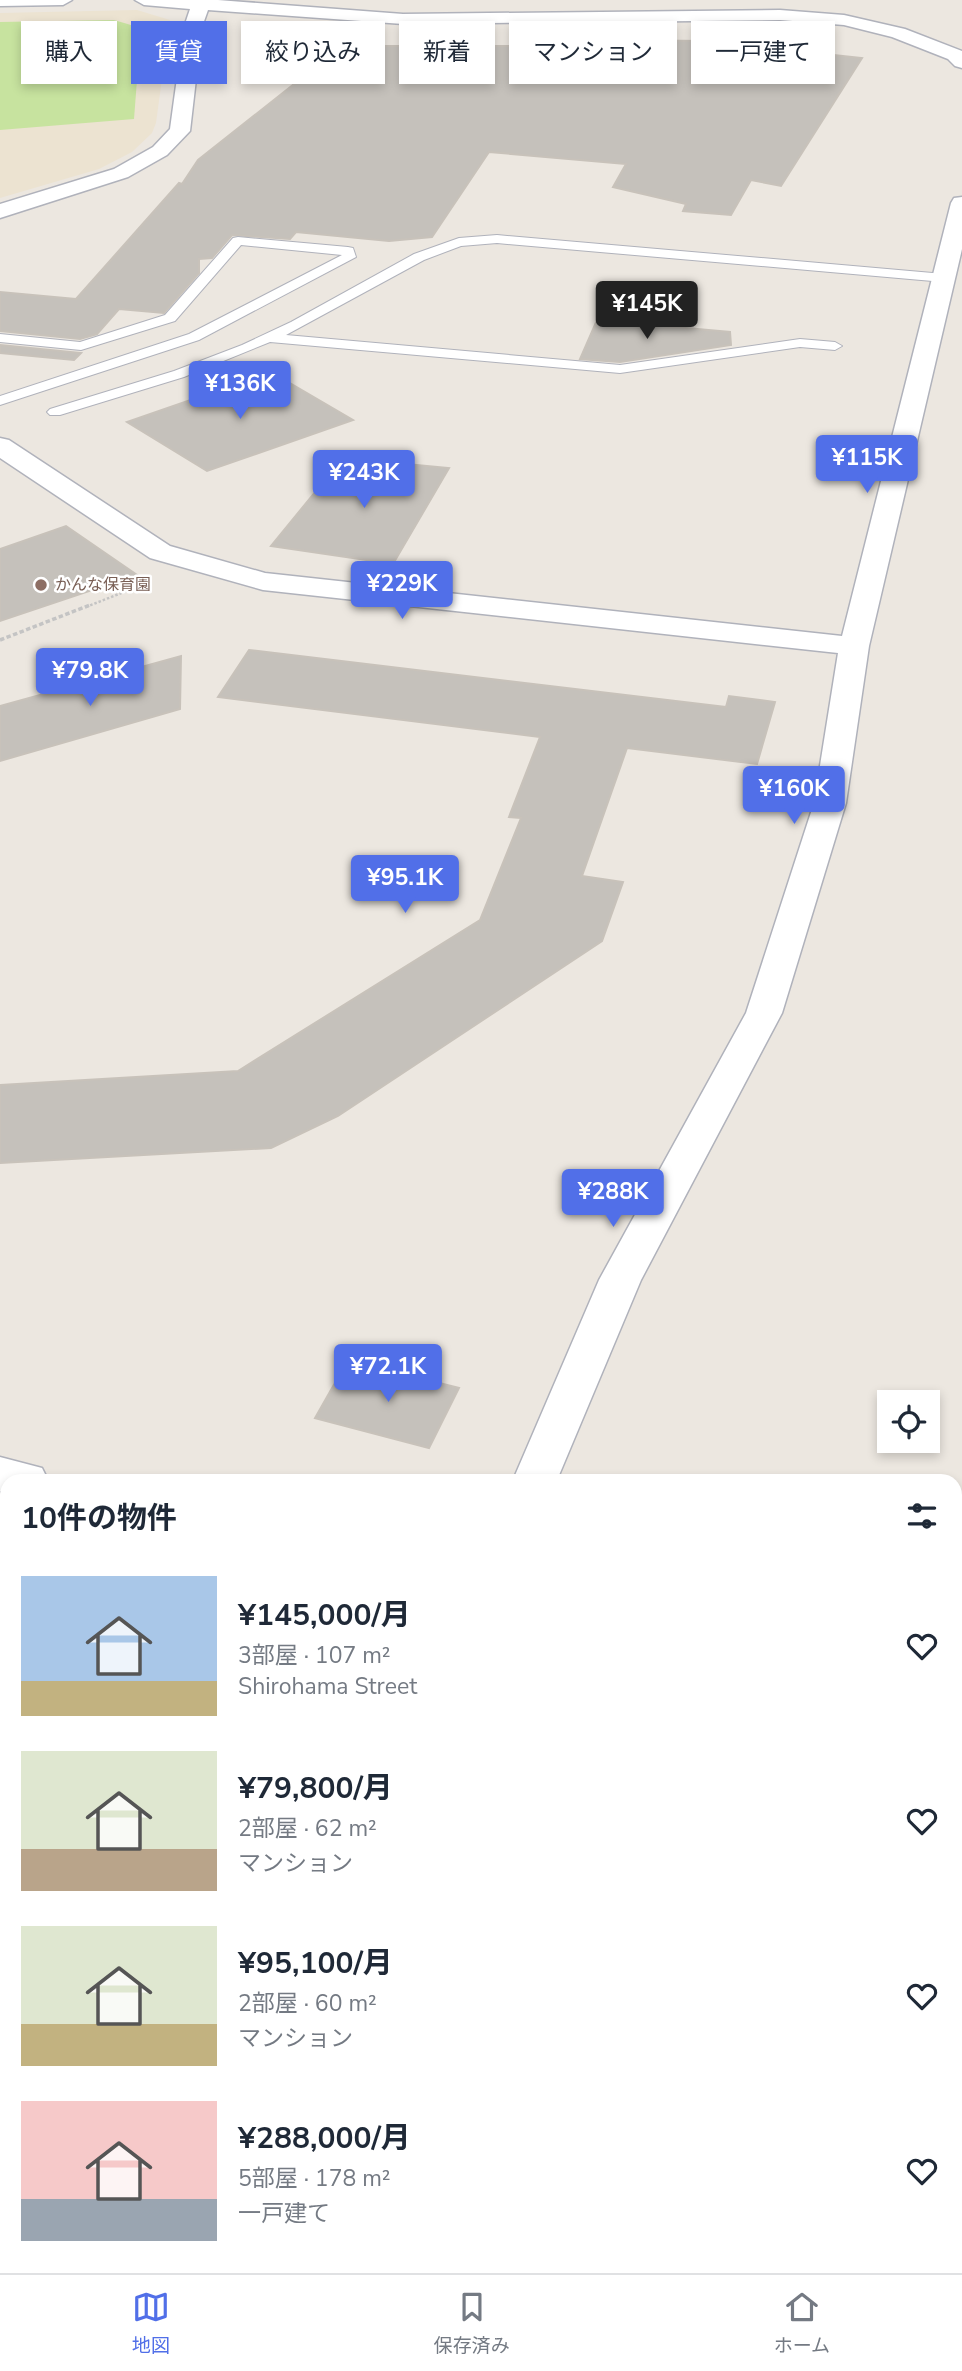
<!DOCTYPE html>
<html lang="ja">
<head>
<meta charset="utf-8">
<style>
	:root { --surface:#fff; --page:#f6f6f7; --text:#1f2937; --muted:#747a83; --line:#e0e1e3; --accent:#516fe8 }
	body { margin:0; font-family:"Nunito Sans","Noto Sans JP",sans-serif; background:var(--page); color:var(--text); height:100vh; display:flex; flex-direction:column; font-size:26px; white-space:nowrap }
	* { box-sizing:border-box; margin:0 }
	p { font-size:23px; color:var(--muted) }
	.icon { flex:none; width:38px; height:38px; fill:none; stroke:currentColor; stroke-width:2; stroke-linecap:round; stroke-linejoin:round }
	.map { position:relative; flex:1; overflow:hidden }
	.panel { position:absolute; left:0px; top:1474px; width:962px; height:800px; display:flex; flex-direction:column; background:var(--surface); border-radius:21px 21px 0 0; box-shadow:0 4px 10px #0003 }
	.panel>* { flex:none }
	.hud { position:absolute; left:21px; top:21px; width:920px; height:63px; display:flex; gap:14px }
	.tools { position:absolute; left:877px; top:1390px; display:grid; gap:14px }
	.tools a { display:grid; place-items:center; width:63px; height:63px; border-radius:0px; background:var(--surface); box-shadow:0 4px 10px #0003; font-size:35px }
	.price { position:absolute; translate:-50% -60px; padding:0 16px; border-radius:7px; background:var(--accent); color:#fff; font-size:23px; line-height:46px; filter:drop-shadow(0 2px 4px #0008) }
	.price::after { content:''; position:absolute; left:50%; top:42px; width:21px; height:16px; margin-left:-10px; background:inherit; clip-path:polygon(0 0,100% 0,50% 100%) }
	.price.selected { background:#222; color:#fff }
	ul { padding:0; list-style:none }
	li { display:flex; align-items:center; gap:21px; height:175px; padding:0 21px }
	li span { display:grid; place-items:center; flex:none; width:196px; height:140px; border-radius:0px; color:#555 }
	li>.icon { margin-inline-start:auto }
	span .icon { width:84px; height:84px; fill:#fffc; stroke-width:1 }
	li b { font-size:30px }
	h2 { display:flex; justify-content:space-between; align-items:center; height:84px; padding:0 21px; font-size:30px }
	.pill { padding:0 24px; border-radius:0px; background:var(--surface); box-shadow:0 4px 10px #0003; font-size:24px; line-height:63px }
	.pill.selected { background:var(--accent); color:#fff }
	.tab-bar { display:flex; justify-content:space-around; align-items:center; height:98px; border-top:2px solid var(--line); background:var(--surface); font-size:19px; color:var(--muted) }
	.tab-bar a { display:grid; justify-items:center; gap:4px }
	.tab-bar .selected { color:var(--accent) }
	.map>svg:first-child { display:block }
</style>
</head>
<body>
<div class="map">
<svg width="962" height="2273" viewBox="0 0 962 2273">
	<rect width="100%" height="100%" fill="#ece7e0"/>
	<path fill="#ece3d1" d="M137,10l33,10 -14,103 -4,10 -20,19 -33,17 -99,29v-185z"/>
	<path fill="#b7dda2" d="M956,1795l6,1v477h-621l2,-7h613z"/>
	<path fill="#c7e39f" d="M114,20l27,8 -7,91 -134,11v-108z"/>
	<g fill="#c5c1bb" stroke="#c8c2ba" stroke-width="2">
		<path d="M607,40l98,1 157,17 -81,128 -30,-6 -20,35 -48,-4 3,-7 -73,-17 13,-23 -137,-12 -57,85 -43,4 -93,-9 -6,7 -58,-4 -20,23 -13,1v14l-35,40 -45,-4 -22,25 -17,5 -80,-8v-39l76,7 103,-116 3,1 16,-24 120,-95 -10,-19h262l39,-2z"/>
		<path d="M597,320l133,12 1,13 -111,17 -40,-3z"/>
		<path d="M0,345l81,8 -7,7 -74,-7z"/>
		<path d="M271,372l82,48 -146,51 -80,-49z"/>
		<path d="M343,458l106,10 -56,96 -122,-18z"/>
		<path d="M66,526l71,49 -137,46v-72z"/>
		<path d="M249,650l477,57 3,-11 46,6 -18,62 -130,-16 -45,128 41,6 -21,59 -264,175 -67,32 -271,15v-78l238,-14 242,-151 41,-102 -12,-1 31,-80 -322,-40z"/>
		<path d="M181,656l-1,53 -180,52v-55z"/>
		<path d="M348,1360l111,28 -30,60 -114,-30z"/>
	</g>
	<g fill="none" stroke-linecap="round" stroke-linejoin="round">
		<defs>
			<g id="lane">
				<path d="M497,235l447,39 7,4 -7,4 -447,-39 -36,3 -37,14 -138,75 334,30 180,-26 35,3 7,4 -7,4 -35,-3 -180,26 -350,-31 -86,35 -124,38h-10l-3,-3 3,-3 124,-38 68,-26 49,-23 123,-68 45,-16z"/>
				<path d="M238,237l110,10 5,1 3,9 -157,83 -199,65v-9l189,-62 153,-79 -101,-10 -66,76 -94,29 -81,-8v-8l80,8 85,-27 68,-77z"/>
			</g>
			<g id="secondary">
				<path d="M0,0h72l-9,5 -63,1z"/>
				<path d="M135,0h83l185,14 377,-4 64,5 61,14 57,22v17l-7,-2 -7,-7 -56,-22 -48,-12 -64,-5 -377,4 -195,-14 -6,17 -12,104 -23,24 -39,22 -128,41v-14l114,-35 39,-22 17,-18 14,-102 6,-18 -46,-4z"/>
				<path d="M962,197v52l-93,397 -23,157 -64,210 -141,267 -84,200h-44l86,-200 147,-267 68,-210 24,-150 -575,-63 -113,-32 -150,-100v-20l9,2 161,106 95,27 577,63 109,-433 3,-5z"/>
				<path d="M0,1457l42,11 6,12h-41v13l-7,-2z"/>
				<path d="M956,1667l6,1v40l-6,-1z"/>
				<path d="M239,2266h59l-2,7h-60z"/>
			</g>
		</defs>
		<use href="#lane" stroke="#b0b2bb" stroke-width="2"/>
		<use href="#secondary" stroke="#b0b2bb" stroke-width="3"/>
		<path stroke="#c4c4c4" stroke-width="2.5" stroke-dasharray="2.5 2" stroke-linecap="butt" d="M86,607l53,-21"/>
		<path stroke="#c4c4c4" stroke-width="3.5" stroke-dasharray="4.5 2.5" stroke-linecap="butt" d="M0,640l90,-35"/>
		<use href="#lane" fill="#fff" fill-rule="evenodd"/>
		<use href="#secondary" fill="#fff" fill-rule="evenodd"/>
	</g>
	<circle fill="#8d6e63" stroke="#fff" stroke-width="2.5" cx="41" cy="585" r="7"/>
	<g text-anchor="middle" dominant-baseline="central" stroke-width="5" stroke-linejoin="round" paint-order="stroke">
		<g font-size="16" fill="#785e54" stroke="#fff" text-anchor="start">
			<text x="55" y="585">かんな保育園</text>
		</g>
	</g>
</svg>
<div class="tools">
<a><svg class="icon" aria-label="locate" viewBox="0 0 24 24"><circle cx="12" cy="12" r="6"/><path d="M12 2v4M12 18v4M2 12h4M18 12h4"/></svg></a>
</div>
<b class="price selected" style="left:647px;top:341px">¥145K</b>
<b class="price" style="left:240px;top:421px">¥136K</b>
<b class="price" style="left:867px;top:495px">¥115K</b>
<b class="price" style="left:364px;top:510px">¥243K</b>
<b class="price" style="left:402px;top:621px">¥229K</b>
<b class="price" style="left:90px;top:708px">¥79.8K</b>
<b class="price" style="left:794px;top:826px">¥160K</b>
<b class="price" style="left:405px;top:915px">¥95.1K</b>
<b class="price" style="left:613px;top:1229px">¥288K</b>
<b class="price" style="left:388px;top:1404px">¥72.1K</b>
<div class="hud">
<a class="pill">購入</a>
<a class="pill selected">賃貸</a>
<a class="pill">絞り込み</a>
<a class="pill">新着</a>
<a class="pill">マンション</a>
<a class="pill">一戸建て</a>
</div>
<section class="panel">
<h2>10件の物件<svg class="icon" aria-label="filters" viewBox="0 0 24 24"><path d="M4 7h16M4 17h16"/><circle cx="9" cy="7" r="2"/><circle cx="15" cy="17" r="2"/></svg></h2>
<ul>
<li><span style="background:linear-gradient(#a9c7e8 75%,#c2b280 0)"><svg class="icon" aria-label="home" viewBox="0 0 24 24"><path d="M3 11l9-7 9 7M6 9v11h12V9"/></svg></span><div><b>¥145,000/月</b><p>3部屋 · 107 m²</p><p>Shirohama Street</p></div><svg class="icon" aria-label="heart" viewBox="0 0 24 24"><path d="M12 20l-8-8c-3-5 5-10 8-4 3-6 11-1 8 4z"/></svg></li>
<li><span style="background:linear-gradient(#dfe7d0 70%,#b9a48a 0)"><svg class="icon" aria-label="home" viewBox="0 0 24 24"><path d="M3 11l9-7 9 7M6 9v11h12V9"/></svg></span><div><b>¥79,800/月</b><p>2部屋 · 62 m²</p><p>マンション</p></div><svg class="icon" aria-label="heart" viewBox="0 0 24 24"><path d="M12 20l-8-8c-3-5 5-10 8-4 3-6 11-1 8 4z"/></svg></li>
<li><span style="background:linear-gradient(#dfe7d0 70%,#c2b280 0)"><svg class="icon" aria-label="home" viewBox="0 0 24 24"><path d="M3 11l9-7 9 7M6 9v11h12V9"/></svg></span><div><b>¥95,100/月</b><p>2部屋 · 60 m²</p><p>マンション</p></div><svg class="icon" aria-label="heart" viewBox="0 0 24 24"><path d="M12 20l-8-8c-3-5 5-10 8-4 3-6 11-1 8 4z"/></svg></li>
<li><span style="background:linear-gradient(#f6c9c9 70%,#9aa5b1 0)"><svg class="icon" aria-label="home" viewBox="0 0 24 24"><path d="M3 11l9-7 9 7M6 9v11h12V9"/></svg></span><div><b>¥288,000/月</b><p>5部屋 · 178 m²</p><p>一戸建て</p></div><svg class="icon" aria-label="heart" viewBox="0 0 24 24"><path d="M12 20l-8-8c-3-5 5-10 8-4 3-6 11-1 8 4z"/></svg></li>
</ul>
</section>
</div>
<nav class="tab-bar">
<a class="selected"><svg class="icon" aria-label="map" viewBox="0 0 24 24"><path d="M3 6l6-2 6 2 6-2v14l-6 2-6-2-6 2zM9 4v14M15 6v14"/></svg>地図</a>
<a><svg class="icon" aria-label="saved" viewBox="0 0 24 24"><path d="M7 4h10v16l-5-4-5 4z"/></svg>保存済み</a>
<a><svg class="icon" aria-label="home" viewBox="0 0 24 24"><path d="M3 11l9-7 9 7M6 9v11h12V9"/></svg>ホーム</a>
</nav>
</body>
</html>
